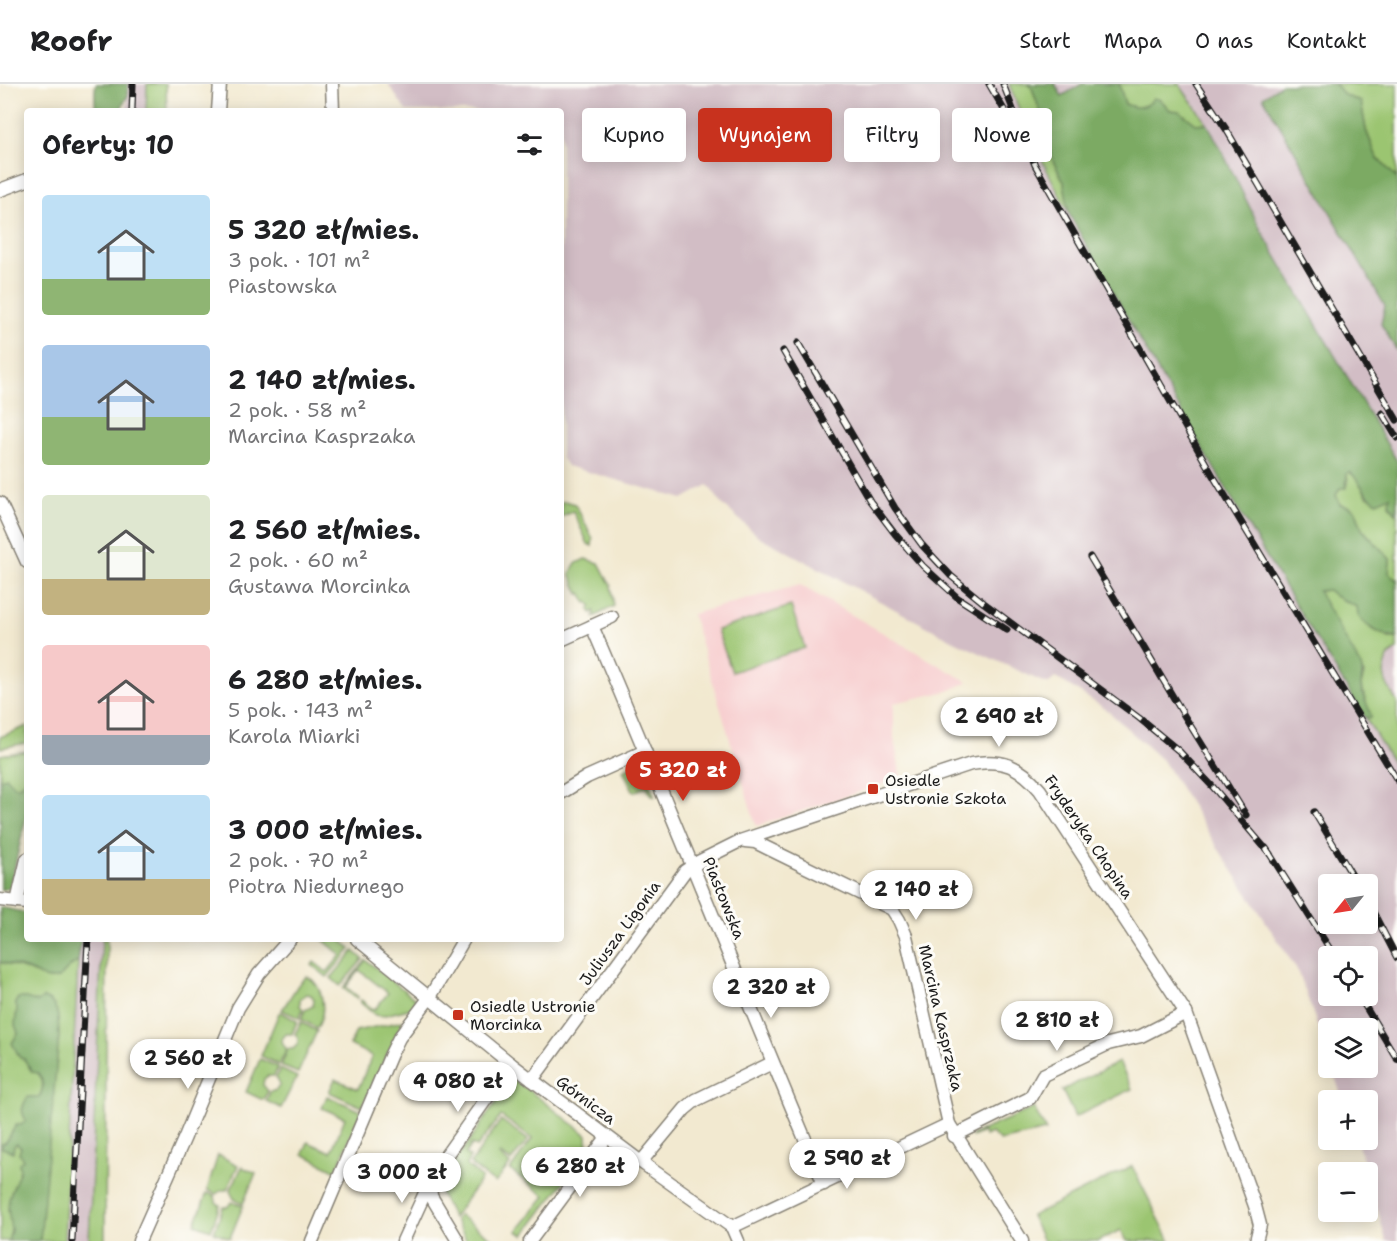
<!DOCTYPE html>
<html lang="pl">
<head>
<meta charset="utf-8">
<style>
	:root { --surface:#fff; --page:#f6f6f6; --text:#202124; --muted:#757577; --line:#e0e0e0; --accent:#c8321e }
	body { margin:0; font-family:"Shantell Sans",sans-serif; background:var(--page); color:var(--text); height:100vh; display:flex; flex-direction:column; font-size:22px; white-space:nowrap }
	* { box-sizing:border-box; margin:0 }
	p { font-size:20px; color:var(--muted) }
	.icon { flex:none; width:33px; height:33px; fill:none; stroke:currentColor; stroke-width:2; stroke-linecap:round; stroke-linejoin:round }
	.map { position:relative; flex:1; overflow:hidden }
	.side { position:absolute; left:24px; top:24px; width:540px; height:834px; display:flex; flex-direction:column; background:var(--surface); border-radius:6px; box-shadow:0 3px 15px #0003 }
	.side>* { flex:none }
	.guide { position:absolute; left:582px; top:24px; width:570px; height:54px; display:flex; gap:12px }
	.needle { width:39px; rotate:240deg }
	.tools { position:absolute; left:1318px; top:790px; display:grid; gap:12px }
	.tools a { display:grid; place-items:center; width:60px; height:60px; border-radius:6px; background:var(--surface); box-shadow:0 3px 15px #0003; font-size:30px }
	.price { position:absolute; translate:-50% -51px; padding:0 14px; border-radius:21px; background:#fff; color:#222; font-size:20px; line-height:39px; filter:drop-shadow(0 2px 3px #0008) }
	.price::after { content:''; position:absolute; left:50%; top:36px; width:18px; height:14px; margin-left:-9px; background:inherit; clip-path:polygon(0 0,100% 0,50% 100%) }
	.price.current { background:var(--accent); color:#fff }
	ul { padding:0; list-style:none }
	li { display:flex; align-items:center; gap:18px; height:150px; padding:0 18px }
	li span { display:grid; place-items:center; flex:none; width:168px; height:120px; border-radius:6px; color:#555 }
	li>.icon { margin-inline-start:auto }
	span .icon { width:72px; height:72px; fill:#fffc; stroke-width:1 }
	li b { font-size:26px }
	h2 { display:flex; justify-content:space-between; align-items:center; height:72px; padding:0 18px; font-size:26px }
	.chip { padding:0 21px; border-radius:6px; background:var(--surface); box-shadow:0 3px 15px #0003; font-size:21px; line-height:54px }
	.chip.current { background:var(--accent); color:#fff }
	header { display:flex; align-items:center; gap:36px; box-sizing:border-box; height:84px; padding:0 30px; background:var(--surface); border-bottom:2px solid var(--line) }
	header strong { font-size:28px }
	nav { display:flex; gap:33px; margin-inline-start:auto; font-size:21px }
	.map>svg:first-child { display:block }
</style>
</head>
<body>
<header>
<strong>Roofr</strong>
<nav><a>Start</a><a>Mapa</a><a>O nas</a><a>Kontakt</a></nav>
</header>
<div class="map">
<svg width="1397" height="1157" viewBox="0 0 1397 1157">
	<rect width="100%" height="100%" fill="#fdfcf7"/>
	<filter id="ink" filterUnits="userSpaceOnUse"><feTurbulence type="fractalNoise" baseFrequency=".0167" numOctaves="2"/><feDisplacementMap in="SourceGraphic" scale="12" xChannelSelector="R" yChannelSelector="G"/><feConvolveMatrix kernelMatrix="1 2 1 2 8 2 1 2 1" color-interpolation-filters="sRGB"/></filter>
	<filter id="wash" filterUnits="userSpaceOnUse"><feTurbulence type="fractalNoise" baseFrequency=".008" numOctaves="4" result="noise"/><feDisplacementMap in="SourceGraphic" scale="24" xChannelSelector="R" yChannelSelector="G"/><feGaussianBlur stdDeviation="1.35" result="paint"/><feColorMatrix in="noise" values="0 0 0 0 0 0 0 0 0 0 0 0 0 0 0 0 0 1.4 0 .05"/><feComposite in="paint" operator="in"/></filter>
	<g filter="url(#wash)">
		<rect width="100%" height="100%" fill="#f2e9d0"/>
		<path fill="#f7cfd0" d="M800,501l168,97 -20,9 -54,12v36l7,39 -145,48 -64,-212z"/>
		<g fill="#d2bdc5" fill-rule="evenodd">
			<path d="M128,0h19l-1,27h-19z"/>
			<path d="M388,0h894l-19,12 122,210 -4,18 16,27v890h-11l-18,-68 -12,-33h12v-39h-25l-11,-33h36v-39h-39v30l-30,-86 -85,-131 -50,-80 -57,-52 -42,-27 -10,-5 -6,5h-4l-91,-42 -196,-105 -36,-32 -14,-19 -25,14 -116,-33 -6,-9v-346h-155zM1329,801h39v39h-39zM1329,873h39v39h-39z"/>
			<path d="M81,855h21l-9,226 -4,76h-25l14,-279z"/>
		</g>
		<g fill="#9bc571" stroke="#5c7046" stroke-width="1.5">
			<path d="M147,0h19l1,27h-21z"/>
			<path d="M1009,0h18l5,4 8,23 8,12 -1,19 6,19 11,21 5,32 -39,-78z"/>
			<path d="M1119,0h60l28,39 -11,1 -17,-13 -9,-1 -9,-10 -25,8 -11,-4z"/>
			<path d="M1335,0h62v94l-20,-20 -11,-28 -5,-28 -17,-7z"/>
			<path d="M1350,388l7,7 11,18 22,-1 -1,9 8,9v66l-8,-7 1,-14 -28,-30 -6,-18 -5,-4 -11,-3 -4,-9 4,-7 8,-4 -1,-11z"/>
			<path d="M566,417l9,3 18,35 -1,7 -4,-2 -15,-33 -12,6v-15z"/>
			<path d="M585,475l14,4 12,23 3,20 -20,11 1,-6 -4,2 -2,-4 3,-2 -4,-5 -2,1 -5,-10 -2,1 -9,-20 5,-10z"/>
			<path d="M1328,506l8,6 22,11 12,21 19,10h8v11l-9,8 -4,16 2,9 11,21v67l-32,-53 6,1 -10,-33 3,-11 -46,-83z"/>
			<path d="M791,522l14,42 -73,24 -15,-42z"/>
			<path d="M27,642v17l-27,5v-11z"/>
			<path d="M27,667v27l-9,9 -5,-2 -5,-6h-8v-24z"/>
			<path d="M638,680l3,1 14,32 -5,-4 -3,-7 -13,6 -11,-22z"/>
			<path d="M102,855h5l-2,302h-16z"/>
			<path d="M322,855h18l11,10 -24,28 -15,-12 2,-3 13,10 14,-17z"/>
			<path d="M354,867l9,8 -23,27 -9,-8z"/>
			<path d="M366,876l54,43 -3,4 -36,9 -6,-1 -15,-13 1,-2 13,10 14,-17 -29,-23 -13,17 12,10 -1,2 -14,-11z"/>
			<path d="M0,878l28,8 12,6h21l9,-11 8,-3 -14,279h-64z"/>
			<path d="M307,892c17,10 20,36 10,52l-16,-9 4,-9 8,-4 1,-7 -3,-4 -4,-1 -7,5v7l3,3 -4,9 -17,-8 16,-25z"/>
			<path d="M281,928l16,9 -5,13h-6l-4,5 1,6 4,4 -8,16 -18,-9 18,-43z"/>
			<path d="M403,937l-41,86 -33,-15 6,-13 23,10 14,-33 -22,-11 6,-14z"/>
			<path d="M301,938l16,9 -19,42 -17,-7 7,-17h5l5,-5v-6l-3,-4z"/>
			<path d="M260,975l18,8 -4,9h-6l-4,3 -1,6 5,6 -5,9 -17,-8z"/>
			<path d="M1119,978l13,27 -57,28 -13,-27z"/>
			<path d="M280,985l17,8 -16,31 -15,-7 4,-9 6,-2 4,-5 -4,-8z"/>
			<path d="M513,994l74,57 1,15 -64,85 -7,-4 28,-35 -35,-26 22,-31 -31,-23 -24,31 -5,-3 -6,10 4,3 -4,8 16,13 -29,40 -16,-31z"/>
			<path d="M327,1012l34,15 -25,60 -33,-17 5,-12 23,10 14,-34 -23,-10z"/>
			<path d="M1034,1024l12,23 -46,10 -9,-8 -6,3 -2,-4 -11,5 -1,-2z"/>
			<path d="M501,1036l27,20 -17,21 -11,-7 -1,1 11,9 -15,19 -25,-19z"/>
			<path d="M218,1071l20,10 -11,25h-5l-6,4 -9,-4z"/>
			<path d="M1132,1082l38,75h-43l-6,-11 -23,11h-55l-12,-25z"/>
			<path d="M242,1083l14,6 -13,31 -9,-5 -4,-8z"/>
			<path d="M207,1109l8,3 1,6 4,3 -9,25 -16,-6z"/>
			<path d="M232,1118l11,4 -13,32 -16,-6 9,-25h4z"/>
			<path d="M459,1131l36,26h-28l-12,-21z"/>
		</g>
		<g fill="#7caa63" stroke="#4c6340" stroke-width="1.5">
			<path d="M96,0h32v11l-8,16h-25c1,-11 -2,-16 1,-27z"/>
			<path d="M1027,0h28l7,12 20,-12h37l6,20c12,5 21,5 29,-6l7,2 9,10 9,1 17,13 11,-1 13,24 42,85 135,229v53l-8,-10 1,-8 -13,6c-14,-8 -15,-19 -27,-30l-3,1 -1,15h-6l-4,7 4,9 11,3 5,4 6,18 28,30 -1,14 8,7v58c-10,0 -33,-12 -38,-21 -2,-3 -1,-7 -2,-10l-22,-11 -7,-6 -10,1 43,75c3,8 0,12 0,20 0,12 10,21 10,32l-6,-1c-104,-164 -201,-333 -296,-503l-5,-32 -11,-21 -6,-19 1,-19 -8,-12 -8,-23z"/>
			<path d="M1282,0h53l9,11 17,7 5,28 11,28 20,20v173l-16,-27 4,-18 -122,-209z"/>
			<path d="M6,693l7,8 5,2 9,-9v35l-15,66 2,8 -13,3 -1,-111z"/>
			<path d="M0,823l27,6v26h54l-3,23c-12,4 -14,16 -23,17 -10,2 -18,-6 -27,-9 -8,-4 -19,-5 -28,-8z"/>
			<path d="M18,914h8l12,4 5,-4c18,5 15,23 16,39l-19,204h-32l3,-11 -3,-22 1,-10 11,-28 -1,-7 4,-3 -4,-7 2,-5 -4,-4 -3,2 -1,6 -11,-4v-4l4,-2 10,-17h5l5,-5c-6,-9 -4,-14 2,-23h11c5,-8 5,-16 -1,-24l-6,-1 -8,-13 -4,-1 -8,-15 6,-10 -3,-8 2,-17 -2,-5z"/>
		</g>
	</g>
	<g filter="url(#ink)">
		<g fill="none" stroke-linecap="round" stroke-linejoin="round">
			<defs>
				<g id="minor">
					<path d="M332,0l1,27"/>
					<path d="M218,27l2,-27"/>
					<path d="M0,106l27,-10"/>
					<path d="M0,419l27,59"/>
					<path d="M592,542c80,185 153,373 232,558"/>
					<path d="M561,556l51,-23"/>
					<path d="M561,709l26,-16 58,-26"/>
					<path d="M745,757l10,1 12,6 125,61 7,11 7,16 43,188 73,117"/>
					<path d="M0,816l27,3"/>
					<path d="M17,818l10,-43"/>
					<path d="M357,855l154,125 130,98 91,65 6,14"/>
					<path d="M532,996l153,-209 15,-10 40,-20 231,-77c31,-6 49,2 69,26l146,223 69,193 5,19 -4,16"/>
					<path d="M954,1052l76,-38 13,-23 65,-31 33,-8 45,-23"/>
					<path d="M641,1078l44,-53 11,-9 76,-37"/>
					<path d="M430,1099l1,13 27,45"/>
					<path d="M732,1143l217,-103"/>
					<path d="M139,1157l46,-104 53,-129 21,-34 31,-35"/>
					<path d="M312,1157l79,-187 8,-16 31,-41 34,-58"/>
					<path d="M403,1157l32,-70 76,-107"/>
					<path d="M530,1157l77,-104"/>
				</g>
			</defs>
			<use href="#minor" stroke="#878276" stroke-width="15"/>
			<use href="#minor" stroke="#fff" stroke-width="12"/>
			<defs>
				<g id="rail">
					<path d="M989,0l21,36"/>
					<path d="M1003,0l32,81 177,309 185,306"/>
					<path d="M1196,0l30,45 171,291"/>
					<path d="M132,27l1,-27"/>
					<path d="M798,259l97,165 27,37 29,31 33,27 155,115 40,33 34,36 57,67"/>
					<path d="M783,267l87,150 25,33 28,32 35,32 49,32"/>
					<path d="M1382,329l15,25"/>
					<path d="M1090,473l95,160 61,98"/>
					<path d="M1314,728l44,73"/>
					<path d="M1266,764l69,109"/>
					<path d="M1368,818l29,56"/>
					<path d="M1359,912l38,63"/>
					<path d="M72,1157l16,-302"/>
				</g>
			</defs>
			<use href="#rail" stroke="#1c1c1c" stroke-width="7"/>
			<use href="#rail" stroke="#fdfcf7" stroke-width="4.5" stroke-dasharray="14" stroke-linecap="butt"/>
		</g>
	</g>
	<g fill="#c8321e" stroke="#fdfcf7" stroke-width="2">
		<rect x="867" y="699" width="12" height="12" rx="3"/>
		<rect x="452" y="925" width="12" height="12" rx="3"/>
	</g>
	<g text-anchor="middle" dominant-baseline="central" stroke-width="6" stroke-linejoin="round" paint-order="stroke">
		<g font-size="16" fill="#1c1c1c" stroke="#fdfcf7" text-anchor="start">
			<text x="885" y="696">Osiedle<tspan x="885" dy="18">Ustronie Szkoła</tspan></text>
			<text x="470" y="922">Osiedle Ustronie<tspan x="470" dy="18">Morcinka</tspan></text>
		</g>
		<g font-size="16" fill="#1c1c1c" stroke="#fdfcf7">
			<text transform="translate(1089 753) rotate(56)">Fryderyka Chopina</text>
			<text transform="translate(724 814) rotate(68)">Piastowska</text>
			<text transform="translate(620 849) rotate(-54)">Juliusza Ligonia</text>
			<text transform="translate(941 934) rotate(77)">Marcina Kasprzaka</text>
			<text transform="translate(586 1016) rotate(37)">Górnicza</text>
		</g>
	</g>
</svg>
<div class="tools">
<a><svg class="needle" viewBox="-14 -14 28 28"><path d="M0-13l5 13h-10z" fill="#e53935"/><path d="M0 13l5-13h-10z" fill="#757577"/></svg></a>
<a><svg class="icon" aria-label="locate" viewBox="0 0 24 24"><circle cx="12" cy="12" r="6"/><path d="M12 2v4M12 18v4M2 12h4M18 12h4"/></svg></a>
<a><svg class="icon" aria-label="layers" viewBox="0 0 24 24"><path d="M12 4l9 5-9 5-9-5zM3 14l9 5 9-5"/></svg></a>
<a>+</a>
<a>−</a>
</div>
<b class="price" style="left:999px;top:664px">2 690 zł</b>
<b class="price current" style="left:683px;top:718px">5 320 zł</b>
<b class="price" style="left:916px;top:837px">2 140 zł</b>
<b class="price" style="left:771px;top:935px">2 320 zł</b>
<b class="price" style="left:1057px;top:968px">2 810 zł</b>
<b class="price" style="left:188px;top:1006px">2 560 zł</b>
<b class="price" style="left:458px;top:1029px">4 080 zł</b>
<b class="price" style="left:847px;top:1106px">2 590 zł</b>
<b class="price" style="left:580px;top:1114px">6 280 zł</b>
<b class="price" style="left:402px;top:1120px">3 000 zł</b>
<div class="guide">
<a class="chip">Kupno</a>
<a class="chip current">Wynajem</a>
<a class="chip">Filtry</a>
<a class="chip">Nowe</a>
</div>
<section class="side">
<h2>Oferty: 10<svg class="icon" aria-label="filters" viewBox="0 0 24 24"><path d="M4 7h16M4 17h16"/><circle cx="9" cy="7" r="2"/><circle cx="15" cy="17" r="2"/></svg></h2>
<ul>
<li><span style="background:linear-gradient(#bfe0f5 70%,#8fb573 0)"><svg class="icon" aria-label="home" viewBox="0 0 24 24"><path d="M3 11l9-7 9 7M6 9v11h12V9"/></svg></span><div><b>5 320 zł/mies.</b><p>3 pok. · 101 m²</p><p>Piastowska</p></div></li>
<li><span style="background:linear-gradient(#a9c7e8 60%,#8fb573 0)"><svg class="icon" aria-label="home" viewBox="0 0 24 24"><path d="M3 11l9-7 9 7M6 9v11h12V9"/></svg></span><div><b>2 140 zł/mies.</b><p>2 pok. · 58 m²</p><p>Marcina Kasprzaka</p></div></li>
<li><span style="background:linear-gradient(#dfe7d0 70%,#c2b280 0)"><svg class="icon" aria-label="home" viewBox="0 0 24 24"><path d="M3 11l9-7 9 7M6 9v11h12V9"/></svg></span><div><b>2 560 zł/mies.</b><p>2 pok. · 60 m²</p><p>Gustawa Morcinka</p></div></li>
<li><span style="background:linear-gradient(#f6c9c9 75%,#9aa5b1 0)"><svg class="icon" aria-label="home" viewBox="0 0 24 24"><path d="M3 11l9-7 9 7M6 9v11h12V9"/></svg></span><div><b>6 280 zł/mies.</b><p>5 pok. · 143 m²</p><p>Karola Miarki</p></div></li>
<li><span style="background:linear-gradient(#bfe0f5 70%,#c2b280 0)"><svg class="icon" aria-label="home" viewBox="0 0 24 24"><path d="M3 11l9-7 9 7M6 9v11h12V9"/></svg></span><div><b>3 000 zł/mies.</b><p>2 pok. · 70 m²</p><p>Piotra Niedurnego</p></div></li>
</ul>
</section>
</div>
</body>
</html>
